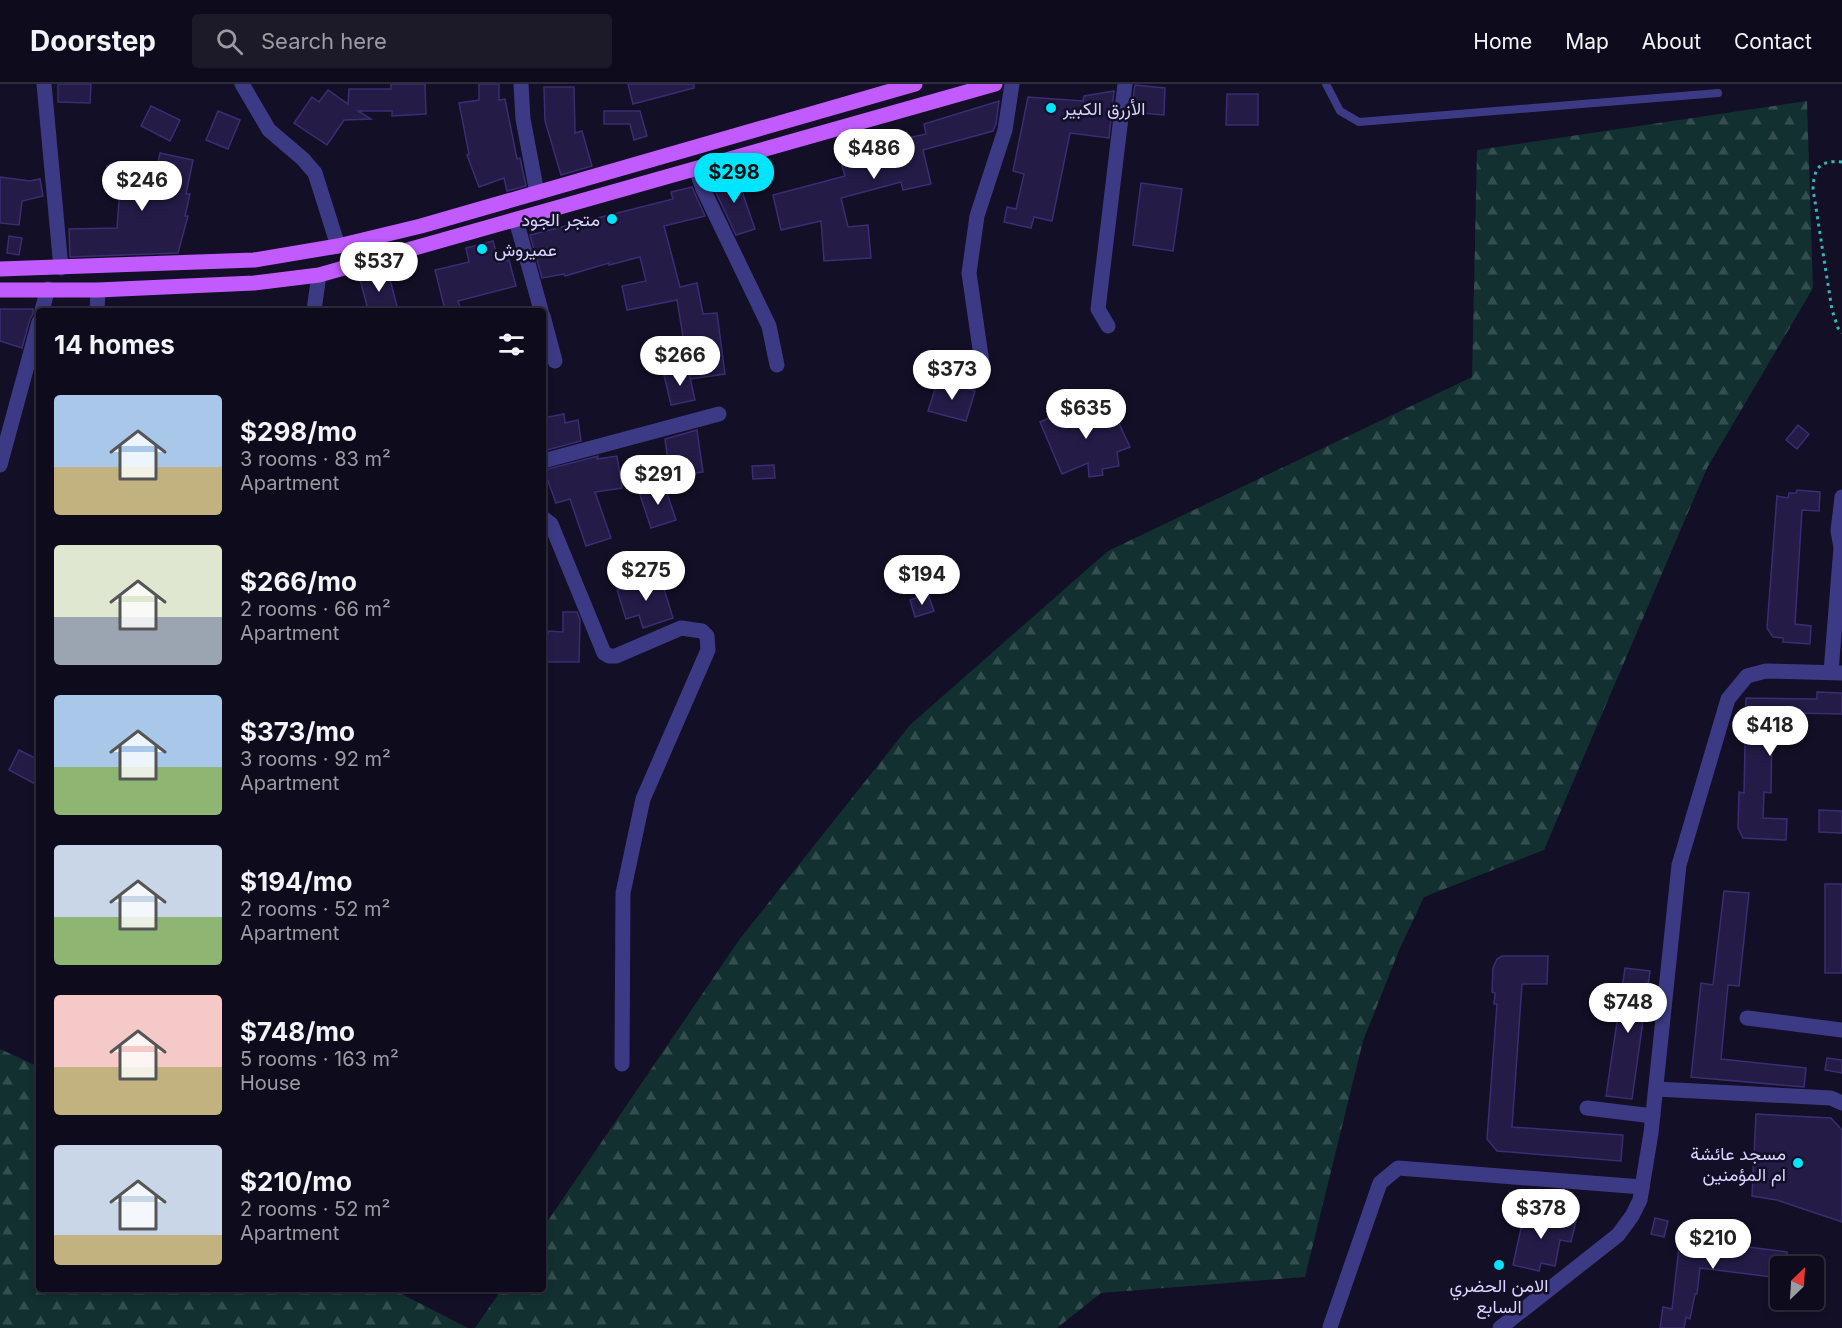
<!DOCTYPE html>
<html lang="en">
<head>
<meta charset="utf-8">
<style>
	:root { --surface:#0e0b1c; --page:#1c1929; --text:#f1f3f6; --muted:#9b9ba3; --line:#2e2b3b; --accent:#00e5ff }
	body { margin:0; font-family:Inter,Vazirmatn,sans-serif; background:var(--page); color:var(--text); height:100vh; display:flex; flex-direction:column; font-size:22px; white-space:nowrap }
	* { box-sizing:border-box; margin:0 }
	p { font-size:20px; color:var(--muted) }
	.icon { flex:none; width:33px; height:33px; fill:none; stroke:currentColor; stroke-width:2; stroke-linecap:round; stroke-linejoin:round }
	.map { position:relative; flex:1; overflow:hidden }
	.sheet { position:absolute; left:36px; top:224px; width:510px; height:984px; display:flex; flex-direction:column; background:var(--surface); border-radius:6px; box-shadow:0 3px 9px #0003,0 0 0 2px var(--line) }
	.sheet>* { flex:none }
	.needle { width:39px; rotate:25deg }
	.tools { position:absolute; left:1770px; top:1172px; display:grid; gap:12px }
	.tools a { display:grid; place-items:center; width:54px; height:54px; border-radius:6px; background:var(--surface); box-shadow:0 3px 9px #0003,0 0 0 2px var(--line); font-size:30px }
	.price { position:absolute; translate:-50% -51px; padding:0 14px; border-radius:21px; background:#fff; color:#222; font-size:20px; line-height:39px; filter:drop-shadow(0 2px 3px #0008) }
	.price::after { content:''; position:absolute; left:50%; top:36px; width:18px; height:14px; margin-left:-9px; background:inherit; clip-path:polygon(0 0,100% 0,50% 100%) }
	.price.on { background:var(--accent); color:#111 }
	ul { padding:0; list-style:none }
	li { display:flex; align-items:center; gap:18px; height:150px; padding:0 18px }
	li span { display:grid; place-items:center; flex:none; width:168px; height:120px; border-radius:6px; color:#555 }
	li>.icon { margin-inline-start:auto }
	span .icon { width:72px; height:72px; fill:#fffc; stroke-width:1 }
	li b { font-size:26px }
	h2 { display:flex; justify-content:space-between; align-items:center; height:72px; padding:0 18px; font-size:26px }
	header { display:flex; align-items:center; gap:36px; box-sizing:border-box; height:84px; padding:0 30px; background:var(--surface); border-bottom:2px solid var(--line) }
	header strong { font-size:28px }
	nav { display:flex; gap:33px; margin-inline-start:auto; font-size:21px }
	.search { width:420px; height:54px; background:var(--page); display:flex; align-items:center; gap:15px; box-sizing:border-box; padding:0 21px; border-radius:6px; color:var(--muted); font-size:22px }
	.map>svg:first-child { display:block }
</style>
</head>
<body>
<header>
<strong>Doorstep</strong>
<div class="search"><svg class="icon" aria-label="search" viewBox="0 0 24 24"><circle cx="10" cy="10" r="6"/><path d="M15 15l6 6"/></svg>Search here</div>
<nav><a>Home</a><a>Map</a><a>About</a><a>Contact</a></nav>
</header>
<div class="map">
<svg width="1842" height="1244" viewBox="0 0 1842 1244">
	<defs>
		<pattern id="forest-firs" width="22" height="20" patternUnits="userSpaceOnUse" patternTransform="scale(1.5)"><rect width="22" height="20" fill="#12302f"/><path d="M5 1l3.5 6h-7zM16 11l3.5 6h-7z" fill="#344d4e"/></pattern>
	</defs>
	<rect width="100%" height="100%" fill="#130f26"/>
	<g fill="url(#forest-firs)">
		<path d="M1807,17l6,187 -106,180 -163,382 -120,47 -24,51 -37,93 -58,236 -204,16 -44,35h-582l27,-39 41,-1v-60l196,-288 171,-215 198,-174 364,-174 5,-227z"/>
		<path d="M0,965l39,18v221l353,1 76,39h-468z"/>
	</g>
	<g fill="#241b47" stroke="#3b2d73" stroke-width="1.5">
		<path d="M58,0h33l-1,19 -32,-1z"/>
		<path d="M391,0h34l1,30 -34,2v-5h-34l13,8 -27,1 -17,25 -33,-22 18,-26 7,5 9,-12 20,14 1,-15h42z"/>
		<path d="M479,0h20v16l6,-1 12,60 3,-1 6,28 -19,5 -3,-13 -25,9 -12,-32 2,-1 -10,-51 20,-3z"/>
		<path d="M628,0h66v4l-61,16z"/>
		<path d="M1135,1l30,3 -1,27 -33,-3z"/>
		<path d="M544,3h30l1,46 7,-2 10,35 -31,9 -16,-54z"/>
		<path d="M1114,7l-5,47 -39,-5 -18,88 -18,-4 -3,11 -27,-6 3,-15 9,2 8,-35 -11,-3 15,-74 55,4 1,-5z"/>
		<path d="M1227,10h31v31h-32z"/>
		<path d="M999,17l-3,23 -3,7 -70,19 8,34 -28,6 -2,-8 -60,16 7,29 20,-2 3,33 -47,3 -3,-40 -40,9 -8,-35 72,-19 -8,-28 42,-11 1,7 46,-10 -2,-10z"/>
		<path d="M151,22l29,14 -10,21 -29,-15z"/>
		<path d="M218,27l22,9 -12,29 -22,-9z"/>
		<path d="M604,27h36l7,25 -13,4 -4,-16h-26z"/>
		<path d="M160,69l33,7 -7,34h4l-5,22h3l-10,37 -108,4 -1,-28 48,-1 3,-40 -15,-1 2,-21 50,3z"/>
		<path d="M736,90l19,55 -19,6 -25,-53z"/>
		<path d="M0,93l30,4 10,-2 3,17 -21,5 -3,24 -19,-2z"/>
		<path d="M1141,99l41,6 -9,62 -40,-6z"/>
		<path d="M692,103l13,29 -41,10 16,61 17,-4 6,31 14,-1 8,61 -35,5 -13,-79 -50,10 -5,-24 24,-5 -6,-24 -31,8v-2l-44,13 -1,-2 -22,4 -12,-43 143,-36 -2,-7z"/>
		<path d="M9,152l13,2 -3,17 -12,-2z"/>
		<path d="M493,157l6,22 10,-3 7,26 -58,15 3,9h-16l-10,-40 34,-8 -3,-14z"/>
		<path d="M388,188l10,38h-30l-8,-31z"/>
		<path d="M0,225h33v5l-3,5 -8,29 -22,-7z"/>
		<path d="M688,285l7,31 -24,5 -7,-30z"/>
		<path d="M938,296l37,11 -9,30 -38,-10z"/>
		<path d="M1116,322l4,14 -2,1 12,26 -13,5 2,14 -17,3 1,6 -14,2 -1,-14 -26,11 -22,-52 25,-11 2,5 15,-7 2,5z"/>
		<path d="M564,330l1,9 13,-3 3,21 -38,10v-33z"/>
		<path d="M1798,341l11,9 -12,15 -11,-9z"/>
		<path d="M697,346l6,42 -33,4 -5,-37z"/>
		<path d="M598,372l-1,3 20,-3 5,32 -27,4 16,46 -25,8 -16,-47 -14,4 -12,-33z"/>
		<path d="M774,381l1,13 -22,1 -1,-13z"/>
		<path d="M664,400l12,36 -25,8 -12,-36z"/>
		<path d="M1797,406l23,2 -1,19 -17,-1 -7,114 16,2 -1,18 -27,-2v-4l-10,-1 -6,-9 10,-132 11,2 1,-5h7z"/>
		<path d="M660,492l13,42 -30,10 -4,-13 -13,4 -9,-29z"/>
		<path d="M928,510l6,17 -19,6 -5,-17z"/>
		<path d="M563,528h14l3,8 -1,42h-36v-29l5,1v-3l15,1z"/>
		<path d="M1817,608l25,1v21l-46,-1 -1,10 -23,-1 -1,71 -7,-1 -1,26 24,1 -1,21 -43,-2 -5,-10 1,-36 5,1 2,-95 71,1z"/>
		<path d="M19,666l20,10v26l-30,-16z"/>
		<path d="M1819,726l23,1v22l-23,-1z"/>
		<rect x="1825" y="800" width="17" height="89"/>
		<path d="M1724,807l25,2 -10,93 -11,-1 -7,74 85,9 -2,19 -113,-10 10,-94 12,2z"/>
		<path d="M1502,872h46l-1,28h-25l-10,143 111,8 -2,26 -124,-10 -10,-12 10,-135h-3l1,-11 -3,-1 1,-24 4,-9z"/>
		<path d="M1625,884l25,3 -18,128 -26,-3z"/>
		<path d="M1827,974l15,2v13l-17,-3z"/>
		<path d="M1756,1030l75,4 11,12v92l-65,-22 -25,-4z"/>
		<path d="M1525,1126l51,11 -5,21 -11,-2 -5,26 -14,-3 -2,8 -26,-6z"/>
		<path d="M1655,1134l13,3 -4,16 -13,-3z"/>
		<path d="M1681,1145l21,3 -1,9 86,11 -1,14h-6v12l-80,-10 -3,26h-2l-5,25 -4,-2 -2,11h-24l3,-21 9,2z"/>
	</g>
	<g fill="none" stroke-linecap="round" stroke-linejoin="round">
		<path stroke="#2fb8b0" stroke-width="3" stroke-dasharray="3 4.5" stroke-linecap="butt" d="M1842,78c-22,-2 -28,5 -29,27l19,121 6,18 4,5"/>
		<path stroke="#3d3a85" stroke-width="8" d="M1326,0l14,27 19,11 359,-29"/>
		<g stroke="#3d3a85" stroke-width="15">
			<path d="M44,0l17,184"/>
			<path d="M242,0l27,46 34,29 12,14 23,73"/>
			<path d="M521,0l2,35 14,74"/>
			<path d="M696,85l7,20 66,137 8,39"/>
			<path d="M516,136l25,90"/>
			<path d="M42,226l6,-21"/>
			<path d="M97,226l1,-20"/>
			<path d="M314,226l5,-35"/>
			<path d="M543,232l12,45"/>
			<path d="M1108,242l-10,-17 27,-225"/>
			<path d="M982,279l-13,-90 8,-57 28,-86 7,-46"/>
			<path d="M543,377l176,-47"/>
			<path d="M0,381l39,-143"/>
			<path d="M543,434l8,6 53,129 5,3h7l65,-28 21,3 5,5 1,14 -65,149 -20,94 -1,171"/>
			<path d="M1831,588l10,-125 -3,-16 4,-34"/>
			<path d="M1747,934l95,12"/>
			<path d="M1656,1005l175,9 11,5"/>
			<path d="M1587,1024l66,8"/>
			<path d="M1330,1243l50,-144 18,-15 244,19"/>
			<path d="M1500,1244l118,-93 14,-19 8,-16 11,-67 28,-268 49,-166 19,-23 19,-5 76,2"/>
		</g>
		<g stroke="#c25bff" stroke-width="15">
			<path d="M0,185l254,-9 84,-14 83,-20 494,-142"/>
			<path d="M0,206h98l156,-7 65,-8 676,-191"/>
		</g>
	</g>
	<g fill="#00e5ff" stroke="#130f26" stroke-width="2">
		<circle cx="1051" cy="24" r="6"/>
		<circle cx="612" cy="135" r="6"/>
		<circle cx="482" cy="165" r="6"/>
		<circle cx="1798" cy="1079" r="6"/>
		<circle cx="1499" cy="1181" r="6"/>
	</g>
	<g text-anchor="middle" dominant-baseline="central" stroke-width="5" stroke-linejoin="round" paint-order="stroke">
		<g font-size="18" fill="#d9d4ff" stroke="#130f26" text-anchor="start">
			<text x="1063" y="24">الأزرق الكبير</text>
			<text x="600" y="135" text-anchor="end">متجر الجود</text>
			<text x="494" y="165">عميروش</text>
			<text x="1786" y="1069" text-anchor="end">مسجد عائشة<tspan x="1786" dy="21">ام المؤمنين</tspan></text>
			<text x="1499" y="1201" text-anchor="middle">الامن الحضري<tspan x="1499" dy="21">السابع</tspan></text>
		</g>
	</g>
</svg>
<div class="tools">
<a><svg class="needle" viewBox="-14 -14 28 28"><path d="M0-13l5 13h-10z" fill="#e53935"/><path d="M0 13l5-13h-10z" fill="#9b9ba3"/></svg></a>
</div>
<b class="price" style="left:874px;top:96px">$486</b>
<b class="price on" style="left:734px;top:120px">$298</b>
<b class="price" style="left:142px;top:128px">$246</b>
<b class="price" style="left:379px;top:209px">$537</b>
<b class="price" style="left:680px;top:303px">$266</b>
<b class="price" style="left:952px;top:317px">$373</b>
<b class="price" style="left:1086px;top:356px">$635</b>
<b class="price" style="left:658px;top:422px">$291</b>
<b class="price" style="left:646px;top:518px">$275</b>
<b class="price" style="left:922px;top:522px">$194</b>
<b class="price" style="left:1770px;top:673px">$418</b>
<b class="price" style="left:1628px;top:950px">$748</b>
<b class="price" style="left:1541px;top:1156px">$378</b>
<b class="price" style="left:1713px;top:1186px">$210</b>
<section class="sheet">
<h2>14 homes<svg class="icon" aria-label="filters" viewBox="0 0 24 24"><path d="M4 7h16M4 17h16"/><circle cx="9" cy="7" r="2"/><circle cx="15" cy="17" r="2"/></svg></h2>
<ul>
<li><span style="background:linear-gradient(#a9c7e8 60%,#c2b280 0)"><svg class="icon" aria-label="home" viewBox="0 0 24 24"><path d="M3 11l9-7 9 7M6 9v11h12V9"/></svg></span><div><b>$298/mo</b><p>3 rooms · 83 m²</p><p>Apartment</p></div></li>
<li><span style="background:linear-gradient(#dfe7d0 60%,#9aa5b1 0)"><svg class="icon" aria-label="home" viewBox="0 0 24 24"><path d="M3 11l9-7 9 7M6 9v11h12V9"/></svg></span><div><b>$266/mo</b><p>2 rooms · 66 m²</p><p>Apartment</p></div></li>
<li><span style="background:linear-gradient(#a9c7e8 60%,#8fb573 0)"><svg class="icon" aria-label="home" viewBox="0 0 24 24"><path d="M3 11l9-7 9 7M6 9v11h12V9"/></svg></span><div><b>$373/mo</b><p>3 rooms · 92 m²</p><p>Apartment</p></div></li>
<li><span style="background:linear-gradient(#c9d6e8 60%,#8fb573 0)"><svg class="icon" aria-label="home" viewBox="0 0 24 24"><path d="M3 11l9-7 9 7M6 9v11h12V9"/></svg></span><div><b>$194/mo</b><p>2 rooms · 52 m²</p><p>Apartment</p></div></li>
<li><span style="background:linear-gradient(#f6c9c9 60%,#c2b280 0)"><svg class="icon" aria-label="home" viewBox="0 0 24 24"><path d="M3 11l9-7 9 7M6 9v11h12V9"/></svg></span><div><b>$748/mo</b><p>5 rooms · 163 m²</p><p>House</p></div></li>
<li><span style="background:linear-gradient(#c9d6e8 75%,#c2b280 0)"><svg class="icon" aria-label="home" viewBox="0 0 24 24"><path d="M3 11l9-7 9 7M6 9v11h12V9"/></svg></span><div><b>$210/mo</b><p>2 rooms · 52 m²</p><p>Apartment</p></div></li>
</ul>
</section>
</div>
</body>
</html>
